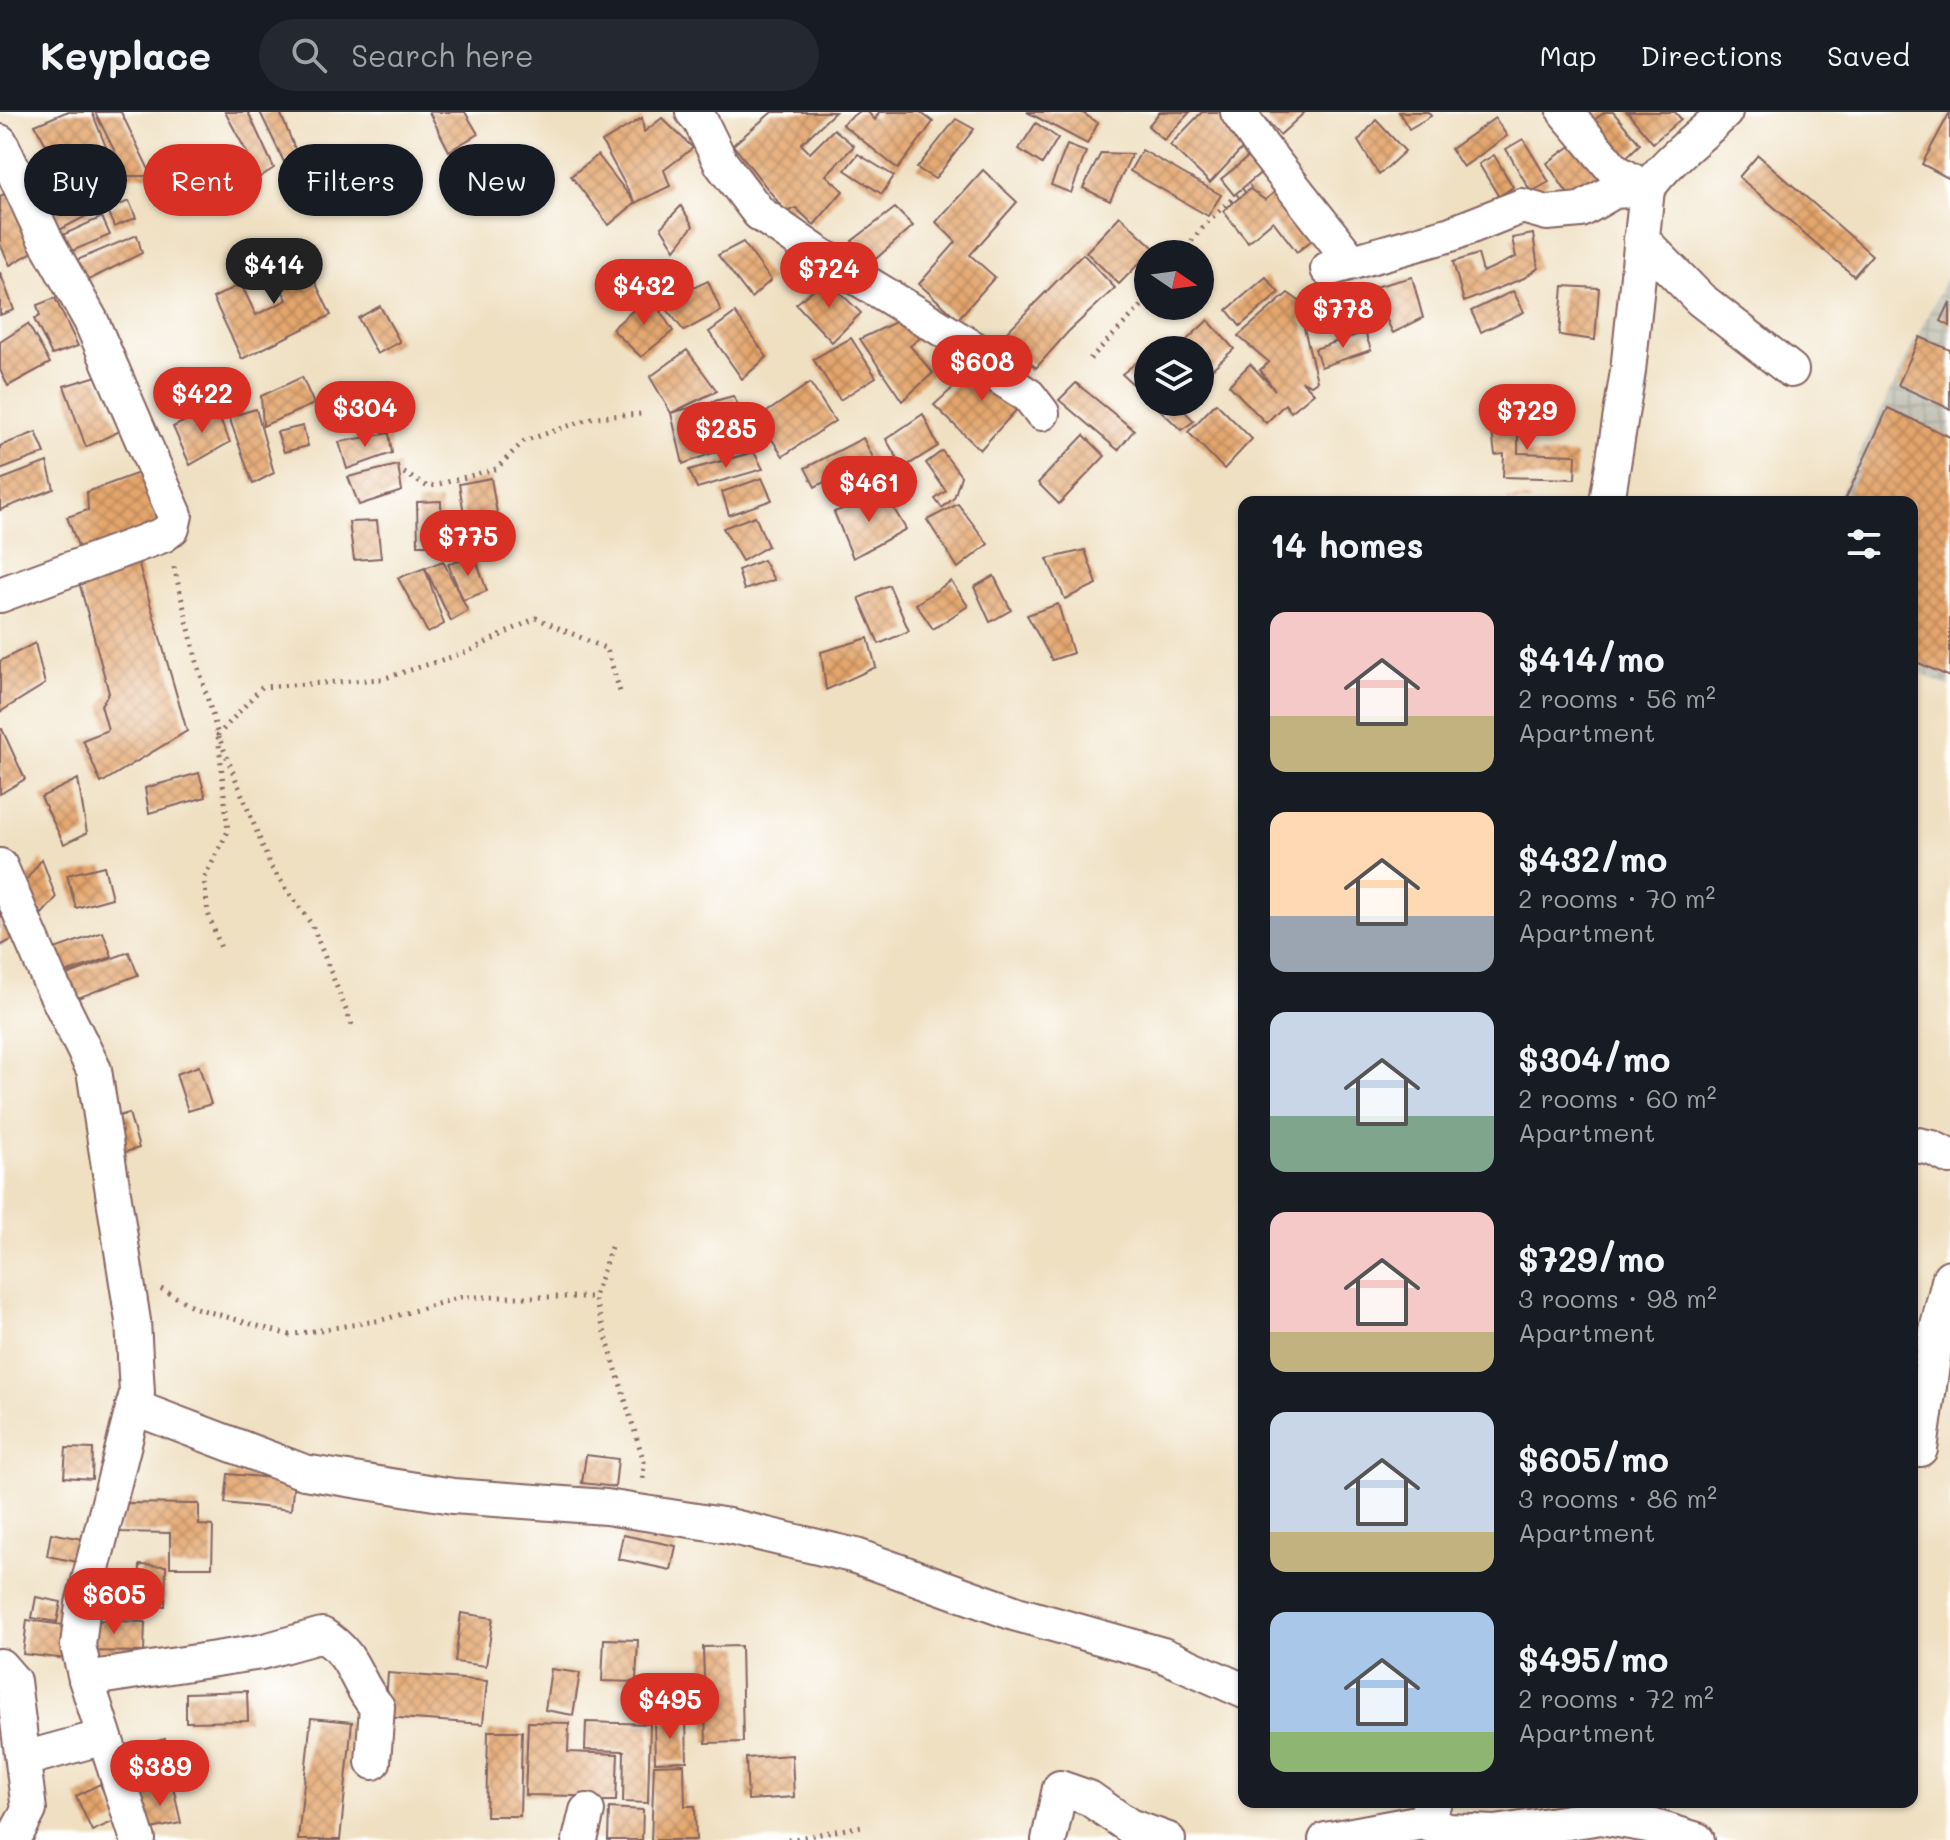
<!DOCTYPE html>
<html lang="en">
<head>
<meta charset="utf-8">
<style>
	:root { --surface:#171b24; --page:#242831; --text:#f1f3f6; --muted:#9ea1a6; --line:#363941; --accent:#d93025 }
	body { margin:0; font-family:Mali,sans-serif; background:var(--page); color:var(--text); height:100vh; display:flex; flex-direction:column; font-size:30px; white-space:nowrap }
	* { box-sizing:border-box; margin:0 }
	p { font-size:26px; color:var(--muted) }
	.icon { flex:none; width:44px; height:44px; fill:none; stroke:currentColor; stroke-width:2; stroke-linecap:round; stroke-linejoin:round }
	.map { position:relative; flex:1; overflow:hidden }
	.details { position:absolute; left:1238px; top:384px; width:680px; height:1312px; display:flex; flex-direction:column; background:var(--surface); border-radius:16px; box-shadow:0 2px 6px #0004 }
	.details>* { flex:none }
	.guide { position:absolute; left:24px; top:32px; width:760px; height:72px; display:flex; gap:16px }
	.needle { width:52px; rotate:103deg }
	.tools { position:absolute; left:1134px; top:128px; display:grid; gap:16px }
	.tools a { display:grid; place-items:center; width:80px; height:80px; border-radius:50%; background:var(--surface); box-shadow:0 2px 6px #0004; font-size:40px }
	.price { position:absolute; translate:-50% -68px; padding:0 18px; border-radius:28px; background:var(--accent); color:#fff; font-size:26px; line-height:52px; filter:drop-shadow(0 2px 4px #0008) }
	.price::after { content:''; position:absolute; left:50%; top:48px; width:24px; height:18px; margin-left:-12px; background:inherit; clip-path:polygon(0 0,100% 0,50% 100%) }
	.price.current { background:#222; color:#fff }
	ul { padding:0; list-style:none }
	li { display:flex; align-items:center; gap:24px; height:200px; padding:0 32px }
	li span { display:grid; place-items:center; flex:none; width:224px; height:160px; border-radius:16px; color:#555 }
	li>.icon { margin-inline-start:auto }
	span .icon { width:96px; height:96px; fill:#fffc; stroke-width:1 }
	li b { font-size:34px }
	h2 { display:flex; justify-content:space-between; align-items:center; height:96px; padding:0 32px; font-size:34px }
	.pill { padding:0 28px; border-radius:36px; background:var(--surface); box-shadow:0 2px 6px #0004; font-size:28px; line-height:72px }
	.pill.current { background:var(--accent); color:#fff }
	header { display:flex; align-items:center; gap:48px; box-sizing:border-box; height:112px; padding:0 40px; background:var(--surface); border-bottom:2px solid var(--line) }
	header strong { font-size:38px }
	nav { display:flex; gap:44px; margin-inline-start:auto; font-size:28px }
	.search { width:560px; height:72px; background:var(--page); display:flex; align-items:center; gap:20px; box-sizing:border-box; padding:0 28px; border-radius:44px; color:var(--muted); font-size:30px }
	.map>svg:first-child { display:block }
</style>
</head>
<body>
<header>
<strong>Keyplace</strong>
<div class="search"><svg class="icon" aria-label="search" viewBox="0 0 24 24"><circle cx="10" cy="10" r="6"/><path d="M15 15l6 6"/></svg>Search here</div>
<nav><a>Map</a><a>Directions</a><a>Saved</a></nav>
</header>
<div class="map">
<svg width="1950" height="1728" viewBox="0 0 1950 1728">
	<defs>
		<pattern id="industrial-grid" width="8" height="8" patternUnits="userSpaceOnUse" patternTransform="scale(2)"><rect width="8" height="8" fill="#c5c5b8"/><path d="M0 4h8M4 0v8" fill="none" stroke="#aba99e"/></pattern>
		<pattern id="building-cross-hatch" width="8" height="8" patternUnits="userSpaceOnUse" patternTransform="scale(2)"><rect width="8" height="8" fill="#e4a66d"/><path d="M0 0l8 8M0 8l8-8" fill="none" stroke="#bb875a"/></pattern>
	</defs>
	<rect width="100%" height="100%" fill="#fff"/>
	<filter id="ink" filterUnits="userSpaceOnUse"><feTurbulence type="fractalNoise" baseFrequency=".0125" numOctaves="2"/><feDisplacementMap in="SourceGraphic" scale="16" xChannelSelector="R" yChannelSelector="G"/><feConvolveMatrix kernelMatrix="1 2 1 2 8 2 1 2 1" color-interpolation-filters="sRGB"/></filter>
	<filter id="wash" filterUnits="userSpaceOnUse"><feTurbulence type="fractalNoise" baseFrequency=".006" numOctaves="4" result="noise"/><feDisplacementMap in="SourceGraphic" scale="32" xChannelSelector="R" yChannelSelector="G"/><feGaussianBlur stdDeviation="1.8" result="paint"/><feColorMatrix in="noise" values="0 0 0 0 0 0 0 0 0 0 0 0 0 0 0 0 0 1.4 0 .05"/><feComposite in="paint" operator="in"/></filter>
	<g filter="url(#wash)">
		<rect width="100%" height="100%" fill="#efe0c2"/>
		<path fill="url(#industrial-grid)" d="M1950,158v417l-38,-18v-167h-76z"/>
		<g id="blocks">
			<g fill="url(#building-cross-hatch)">
				<path d="M66,0h26l18,45 -45,22 -30,-54z"/>
				<path d="M95,0h26l31,64h-25z"/>
				<path d="M225,0h23l26,56 -14,9z"/>
				<path d="M260,0h20l17,42 -13,8z"/>
				<path d="M429,0h36l13,22 -29,17z"/>
				<path d="M772,0h63l-34,32 9,9 24,-24 20,17 -28,29 17,16 -29,34 -18,-17 -10,4 -53,-67z"/>
				<path d="M858,0h10l7,8 4,-8h41l13,10 -35,47 -56,-45z"/>
				<path d="M1027,0h54l17,11 -11,21z"/>
				<path d="M1160,0h30l-26,28 -16,-14z"/>
				<path d="M1202,0h20l28,28 -40,43 -40,-38z"/>
				<path d="M1259,0h46l-25,23z"/>
				<path d="M1399,0h29l3,4 -22,13z"/>
				<path d="M1605,0h8l27,32 -22,21 -33,-38z"/>
				<path d="M1627,0h48l6,7 -28,24z"/>
				<path d="M1950,0v67l-28,-15z"/>
				<path d="M642,6l2,14 18,-14 31,30 -29,22 6,16 -35,17 -33,-61z"/>
				<path d="M1495,6l12,18 -44,31 -12,-18z"/>
				<path d="M956,7l18,10 -39,50 -18,-11z"/>
				<path d="M1376,8l29,31 -26,24 -21,-34z"/>
				<path d="M1036,11l22,15 -16,26 -23,-15z"/>
				<path d="M1583,25l26,37 -37,26 -25,-37z"/>
				<path d="M1523,27l26,43 -18,10 -25,-43z"/>
				<path d="M1067,33l19,7 -15,41 -20,-8z"/>
				<path d="M1142,38l79,45 -13,21 -78,-45z"/>
				<path d="M1101,41l31,1 -22,47 -27,-13z"/>
				<path d="M858,42l36,22 -12,18 -37,-24z"/>
				<path d="M1252,42l12,16 -30,25 -13,-16z"/>
				<path d="M598,43l37,48 -26,22 -38,-49z"/>
				<path d="M1494,43l19,32 -14,10 -20,-33z"/>
				<path d="M1758,43l114,100 -18,21 -115,-99z"/>
				<path d="M98,53l15,25 -16,10 -15,-25z"/>
				<path d="M983,58l34,32 -47,53 25,22 -37,42 -39,-35 37,-42 -20,-20z"/>
				<path d="M73,66l19,35 -40,21 -18,-35z"/>
				<path d="M1280,76l38,47 -21,17 -24,-31 -25,21 -25,-31 27,-22 15,11z"/>
				<path d="M7,81l29,57 -26,15 -10,-21v-48z"/>
				<path d="M129,89l7,17 -22,9 -7,-17z"/>
				<path d="M681,94l12,20 -18,23 -14,-22z"/>
				<path d="M895,96l18,18 -44,39 -17,-24z"/>
				<path d="M1120,104l34,32 -35,36 -33,-32z"/>
				<path d="M102,105l8,18 -45,19 -9,-16z"/>
				<path d="M1533,122l5,34 -14,10 -60,24 -11,-40 25,-8 5,18 33,-15 -4,-19z"/>
				<path d="M137,123l5,18 -59,30 -6,-23z"/>
				<path d="M296,130l35,73 -89,44 -29,-61 28,-14 15,31 31,-15 -21,-43z"/>
				<path d="M743,130l28,38 -20,18 -33,-43z"/>
				<path d="M1083,142l32,34 -47,44 -32,36 -33,-32z"/>
				<path d="M0,160l14,38 -14,5z"/>
				<path d="M1266,165l13,16 -39,33 -13,-16z"/>
				<path d="M1412,165l11,41 -30,15 -22,-45z"/>
				<path d="M826,167l35,34 -29,29 -36,-38z"/>
				<path d="M708,169l13,30 -37,20 -23,-29z"/>
				<path d="M1563,174l36,2 -4,52 -36,-5z"/>
				<path d="M1353,175l14,31 -16,9 -13,-34z"/>
				<path d="M1513,179l11,21 -43,20 -10,-21z"/>
				<path d="M1288,181l14,10 -1,13 16,65 -6,4 -9,-4 12,12 -23,19 -6,-8 -19,19 -37,-38 21,-21 25,26 -15,-20 9,-8 -31,-26z"/>
				<path d="M650,183l23,36 -32,26 -29,-28z"/>
				<path d="M55,186l23,48 -26,9 -18,-36 6,-3 -3,-11z"/>
				<path d="M1950,190v24l-9,-5z"/>
				<path d="M380,194l20,36 -23,12 -19,-36z"/>
				<path d="M735,201l32,44 -25,22 -33,-47z"/>
				<path d="M906,205l14,21 -10,8 23,27 -31,28 -42,-62z"/>
				<path d="M1208,208l26,29 -34,31v-30h-24z"/>
				<path d="M28,212l22,39 -42,23 -8,-16v-28z"/>
				<path d="M1365,220l6,18 -50,17 -6,-18z"/>
				<path d="M1920,225l30,13v59l-52,-24z"/>
				<path d="M851,226l25,39 -36,23 -27,-41z"/>
				<path d="M687,238l30,41 -46,22 62,-17 23,41 -73,27 -12,-51 -21,-36z"/>
				<path d="M986,244l43,40 -49,54 -46,-45 33,-30 10,9 -8,-10z"/>
				<path d="M1137,250l11,12v24l-26,-24z"/>
				<path d="M97,264l23,55 -34,16 -22,-61z"/>
				<path d="M302,265l12,27 -51,22 -2,-30z"/>
				<path d="M810,271l25,38 -52,35 -25,-38z"/>
				<path d="M1076,271l58,47 -16,20 -59,-50z"/>
				<path d="M1152,290h24l18,19 -13,9z"/>
				<path d="M1216,291l36,36 -28,30 -36,-37z"/>
				<path d="M214,294l16,36 -40,23 -17,-38z"/>
				<path d="M1888,296l62,29v240l-38,-17v-158h-68z"/>
				<path d="M256,297l18,64 -21,11 -24,-67z"/>
				<path d="M923,302l15,32 -35,22 -17,-29z"/>
				<path d="M1527,302l5,19 -14,1v19l58,2 -1,24 -72,-2 1,-23 -9,1 -5,-38z"/>
				<path d="M303,314l5,20 -24,6 -7,-20z"/>
				<path d="M36,320l9,21 -45,17v-24z"/>
				<path d="M389,321l3,20 -45,16 -8,-27z"/>
				<path d="M1084,323l21,21 -46,48 -21,-21z"/>
				<path d="M863,326l20,39 -30,15 -10,-20 -28,15 -10,-19z"/>
				<path d="M942,339l19,25 -7,22 -12,10 -7,-9 11,-8 -20,-28z"/>
				<path d="M754,340l9,17 -66,19 -8,-18z"/>
				<path d="M47,350l7,27 -54,21v-30z"/>
				<path d="M398,353l4,26 -43,14 -11,-28z"/>
				<path d="M144,359l14,57 -75,31 -16,-42 21,-7 -1,-18z"/>
				<path d="M491,366l11,65 -32,6 -11,-65z"/>
				<path d="M762,366l10,22 -43,15 -7,-23z"/>
				<path d="M885,382l21,35 -53,29 -19,-46z"/>
				<path d="M1529,387l1,3h-22v-2z"/>
				<path d="M441,389l1,44h-24l-1,-43z"/>
				<path d="M958,392l30,40 -30,24 -31,-48z"/>
				<path d="M755,404l13,30 -26,15 -19,-33z"/>
				<path d="M377,409l4,37 -27,2 -5,-38z"/>
				<path d="M1085,438l12,34 -32,15 -18,-40z"/>
				<path d="M135,439l52,180 -86,52 -18,-43 25,-10 -7,-25 8,-12 -31,-115z"/>
				<path d="M475,445l12,34 -24,9 -15,-36z"/>
				<path d="M763,448l11,20 -30,10 -6,-20z"/>
				<path d="M443,449l25,50 -17,10 -26,-53z"/>
				<path d="M425,456l19,56 -16,9 -30,-55z"/>
				<path d="M994,464l17,34 -21,12 -16,-35z"/>
				<path d="M951,469l17,25 -35,23 -17,-25z"/>
				<path d="M889,473l20,46 -30,13 -20,-46z"/>
				<path d="M1058,492l15,49 -21,7 -25,-45z"/>
				<path d="M868,526l8,29 -50,23 -5,-38z"/>
				<path d="M35,531l10,41 -45,28v-51z"/>
				<path d="M0,617h2l23,50 -25,15z"/>
				<path d="M199,661l7,24 -57,16 -4,-25z"/>
				<path d="M78,667l9,54 -23,11 -23,-47z"/>
				<path d="M42,747l14,39 -14,16 -21,-27z"/>
				<path d="M104,754l8,32 -36,10 -9,-33z"/>
				<path d="M0,797l15,29 -15,8z"/>
				<path d="M103,820l9,25 -61,21 -8,-25z"/>
				<path d="M129,840l9,23 -76,29 -9,-24z"/>
				<path d="M199,954l12,38 -23,7 -12,-37z"/>
				<path d="M129,1001l10,35 -24,7 -10,-35z"/>
				<path d="M66,1336l27,1 -1,30 -28,-2z"/>
				<path d="M586,1343l32,4 -3,28 -33,-4z"/>
				<path d="M228,1362l66,6 -3,30 -66,-7z"/>
				<path d="M121,1391l78,1v21l14,1 -1,41h-42v-34l-50,-1z"/>
				<path d="M51,1421l31,6 -4,23 -31,-6z"/>
				<path d="M623,1423l53,11 -5,24 -53,-11z"/>
				<path d="M140,1453l26,1 -1,40 -26,-1z"/>
				<path d="M36,1485l25,5 -4,20 -25,-4z"/>
				<path d="M461,1501l32,5 -7,48 -31,-4z"/>
				<path d="M27,1508l44,6 -4,33 -44,-5z"/>
				<path d="M84,1508l61,2 -1,30 -61,-1z"/>
				<path d="M604,1527l34,1 -2,42 -34,-1z"/>
				<path d="M741,1534l2,96 -37,1 -3,-96z"/>
				<path d="M551,1557l29,4 -7,42 -28,-5z"/>
				<path d="M388,1561l99,8 -4,43 -98,-7z"/>
				<path d="M247,1579l1,30 -62,1v-29z"/>
				<path d="M311,1606l41,4 -12,118h-42z"/>
				<path d="M686,1608l1,41 -32,1 -1,-41z"/>
				<path d="M528,1610l41,1 -1,29 50,2 -2,47h-28l-10,-5 -53,-1z"/>
				<path d="M586,1610l64,2 -2,79 -25,-1 1,-51 -39,-1z"/>
				<path d="M488,1619h34l-2,85h-34z"/>
				<path d="M165,1627l10,38 -32,8 -10,-38z"/>
				<path d="M792,1643l2,42 -46,3 -2,-42z"/>
				<path d="M684,1652l1,42h10l1,34h-45l3,-75z"/>
				<path d="M100,1672l17,36 -25,11 -16,-35z"/>
				<path d="M173,1674l8,37 -35,7 -7,-38z"/>
				<path d="M609,1696l34,2 -1,30h-34z"/>
			</g>
		</g>
	</g>
	<g filter="url(#ink)">
		<use href="#blocks" fill-opacity="0" stroke="#846360" stroke-width="2"/>
		<g fill="none" stroke-linecap="round" stroke-linejoin="round">
			<defs>
				<g id="minor">
					<path d="M693,0l7,8 21,43 38,50 58,40 169,103 14,21 29,19 13,17"/>
					<path d="M1238,0l24,35 90,115"/>
					<path d="M1565,0l50,59 32,18"/>
					<path d="M0,30l44,95 47,84 84,194 -3,13 -9,7 -163,60"/>
					<path d="M1641,127l59,60 91,71"/>
					<path d="M1328,157l123,-35 71,-28 25,7 34,-3 33,-19 33,-2"/>
					<path d="M1607,390l21,-131 19,-182c21,-30 52,-51 78,-77"/>
					<path d="M0,754l49,113 45,91 39,251 4,72 -54,211 -5,42 8,33 52,161"/>
					<path d="M1912,1032l20,4 18,9"/>
					<path d="M133,1295l171,65 149,24 153,11 123,19 127,30 161,58 146,41 81,36"/>
					<path d="M1920,1337l17,-119 13,-53"/>
					<path d="M0,1554l13,15 16,129 -16,30"/>
					<path d="M86,1567l175,-27 61,-17c35,21 31,45 55,72l-4,55"/>
					<path d="M24,1647l80,-22"/>
					<path d="M1422,1710l26,9 48,2 105,-16 47,8 49,15"/>
					<path d="M580,1728l7,-29"/>
					<path d="M1049,1728l11,-52 29,10 40,28 39,14"/>
					<path d="M1326,1728l96,-18 12,-20"/>
				</g>
			</defs>
			<use href="#minor" stroke="#846360" stroke-width="38"/>
			<g stroke="#846360" stroke-width="5" stroke-dasharray="2 6" stroke-linecap="butt">
				<path d="M1182,142c20,-28 40,-49 69,-68"/>
				<path d="M1090,247l58,-60"/>
				<path d="M404,361l24,14 68,-18 28,-28 71,-24 48,-3"/>
				<path d="M174,455l23,95 21,73 10,96 -24,48 4,34 14,38"/>
				<path d="M352,913l-40,-100 -41,-58 -53,-132 44,-48 120,-8 85,-27 69,-34 71,31 14,46"/>
				<path d="M611,1135l-17,50 50,165 -1,17"/>
				<path d="M161,1177l35,19 93,27 93,-15 79,-23h133"/>
				<path d="M788,1728l74,-14"/>
			</g>
			<use href="#minor" stroke="#fff" stroke-width="34"/>
		</g>
	</g>
</svg>
<div class="tools">
<a><svg class="needle" viewBox="-14 -14 28 28"><path d="M0-13l5 13h-10z" fill="#e53935"/><path d="M0 13l5-13h-10z" fill="#9ea1a6"/></svg></a>
<a><svg class="icon" aria-label="layers" viewBox="0 0 24 24"><path d="M12 4l9 5-9 5-9-5zM3 14l9 5 9-5"/></svg></a>
</div>
<b class="price current" style="left:274px;top:194px">$414</b>
<b class="price" style="left:829px;top:198px">$724</b>
<b class="price" style="left:644px;top:215px">$432</b>
<b class="price" style="left:1343px;top:238px">$778</b>
<b class="price" style="left:982px;top:291px">$608</b>
<b class="price" style="left:202px;top:323px">$422</b>
<b class="price" style="left:365px;top:337px">$304</b>
<b class="price" style="left:1527px;top:340px">$729</b>
<b class="price" style="left:726px;top:358px">$285</b>
<b class="price" style="left:869px;top:412px">$461</b>
<b class="price" style="left:468px;top:466px">$775</b>
<b class="price" style="left:114px;top:1524px">$605</b>
<b class="price" style="left:670px;top:1629px">$495</b>
<b class="price" style="left:160px;top:1696px">$389</b>
<div class="guide">
<a class="pill">Buy</a>
<a class="pill current">Rent</a>
<a class="pill">Filters</a>
<a class="pill">New</a>
</div>
<section class="details">
<h2>14 homes<svg class="icon" aria-label="filters" viewBox="0 0 24 24"><path d="M4 7h16M4 17h16"/><circle cx="9" cy="7" r="2"/><circle cx="15" cy="17" r="2"/></svg></h2>
<ul>
<li><span style="background:linear-gradient(#f6c9c9 65%,#c2b280 0)"><svg class="icon" aria-label="home" viewBox="0 0 24 24"><path d="M3 11l9-7 9 7M6 9v11h12V9"/></svg></span><div><b>$414/mo</b><p>2 rooms · 56 m²</p><p>Apartment</p></div></li>
<li><span style="background:linear-gradient(#ffd9b3 65%,#9aa5b1 0)"><svg class="icon" aria-label="home" viewBox="0 0 24 24"><path d="M3 11l9-7 9 7M6 9v11h12V9"/></svg></span><div><b>$432/mo</b><p>2 rooms · 70 m²</p><p>Apartment</p></div></li>
<li><span style="background:linear-gradient(#c9d6e8 65%,#7fa58c 0)"><svg class="icon" aria-label="home" viewBox="0 0 24 24"><path d="M3 11l9-7 9 7M6 9v11h12V9"/></svg></span><div><b>$304/mo</b><p>2 rooms · 60 m²</p><p>Apartment</p></div></li>
<li><span style="background:linear-gradient(#f6c9c9 75%,#c2b280 0)"><svg class="icon" aria-label="home" viewBox="0 0 24 24"><path d="M3 11l9-7 9 7M6 9v11h12V9"/></svg></span><div><b>$729/mo</b><p>3 rooms · 98 m²</p><p>Apartment</p></div></li>
<li><span style="background:linear-gradient(#c9d6e8 75%,#c2b280 0)"><svg class="icon" aria-label="home" viewBox="0 0 24 24"><path d="M3 11l9-7 9 7M6 9v11h12V9"/></svg></span><div><b>$605/mo</b><p>3 rooms · 86 m²</p><p>Apartment</p></div></li>
<li><span style="background:linear-gradient(#a9c7e8 75%,#8fb573 0)"><svg class="icon" aria-label="home" viewBox="0 0 24 24"><path d="M3 11l9-7 9 7M6 9v11h12V9"/></svg></span><div><b>$495/mo</b><p>2 rooms · 72 m²</p><p>Apartment</p></div></li>
</ul>
</section>
</div>
</body>
</html>
